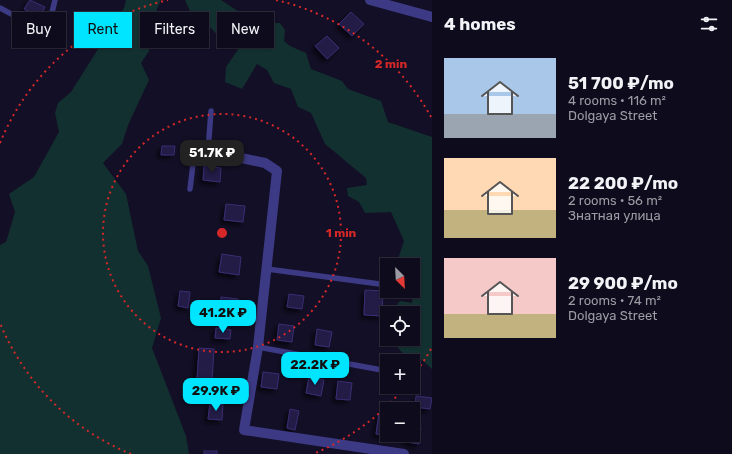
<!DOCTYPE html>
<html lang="en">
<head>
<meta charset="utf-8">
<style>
	:root { --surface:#0e0b1c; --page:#171425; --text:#f1f3f6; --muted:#9b9ba3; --line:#2e2b3b; --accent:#00e5ff }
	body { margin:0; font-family:Rubik,sans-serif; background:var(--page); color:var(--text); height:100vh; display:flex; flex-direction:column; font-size:15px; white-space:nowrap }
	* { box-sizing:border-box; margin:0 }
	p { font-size:13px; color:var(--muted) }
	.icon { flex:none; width:22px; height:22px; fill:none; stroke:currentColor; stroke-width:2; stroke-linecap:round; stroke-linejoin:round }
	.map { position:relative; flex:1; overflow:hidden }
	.sheet { display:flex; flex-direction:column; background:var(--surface); width:300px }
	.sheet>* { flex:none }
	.banner { position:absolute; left:12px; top:12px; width:360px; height:36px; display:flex; gap:8px }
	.needle { width:26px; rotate:156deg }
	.fabs { position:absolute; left:380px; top:258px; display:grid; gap:8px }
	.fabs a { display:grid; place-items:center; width:40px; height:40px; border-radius:0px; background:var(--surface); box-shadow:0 1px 3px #0004,0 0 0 1px var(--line); font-size:20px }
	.price { position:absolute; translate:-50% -34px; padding:0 9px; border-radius:8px; background:var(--accent); color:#111; font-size:13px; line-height:26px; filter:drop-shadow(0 1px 2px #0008) }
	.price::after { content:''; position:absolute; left:50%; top:24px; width:12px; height:9px; margin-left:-6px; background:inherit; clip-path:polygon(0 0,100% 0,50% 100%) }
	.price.selected { background:#222; color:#fff }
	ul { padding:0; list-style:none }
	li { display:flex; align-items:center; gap:12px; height:100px; padding:0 12px }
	li span { display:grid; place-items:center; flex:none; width:112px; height:80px; border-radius:0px; color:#555 }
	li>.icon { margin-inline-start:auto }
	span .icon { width:48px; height:48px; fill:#fffc; stroke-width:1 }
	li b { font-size:17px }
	h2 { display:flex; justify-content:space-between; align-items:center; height:48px; padding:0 12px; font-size:17px }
	.chip { padding:0 14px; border-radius:0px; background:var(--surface); box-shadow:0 1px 3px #0004,0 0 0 1px var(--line); font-size:14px; line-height:36px }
	.chip.selected { background:var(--accent); color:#111 }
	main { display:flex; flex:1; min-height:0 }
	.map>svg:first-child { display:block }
</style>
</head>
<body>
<main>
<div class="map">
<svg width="432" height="454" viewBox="0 0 432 454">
	<defs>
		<filter id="shadow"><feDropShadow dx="-3.5" dy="3.5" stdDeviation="2" flood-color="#0009"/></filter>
	</defs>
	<rect width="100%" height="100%" fill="#130f26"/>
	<g fill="#12302f">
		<path d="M126,0h35l-10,23 -2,28 -8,12 8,17 -21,45 -6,19 -19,19 23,31 12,57 10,15 13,52 -9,30 34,88 3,18h-189v-209l6,-3 9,-30 -6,-18 25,-17 25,-45 -4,-19 3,-10 13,-11 53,-84z"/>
		<path d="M185,0h36l35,23h24l5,7 -1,11 6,5 16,7 5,16 31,12 6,8 33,12 7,21 44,15v232l-10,-9 -15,-2 -16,-18 22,-1v-26h-23l10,-12 12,2 2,-20 -1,-18h-17l8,-24 -13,-29 -26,1 -6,-11 -11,-6 -1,-8 20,-3 -1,-7 -41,-34 -14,-31 -13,-6 -7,-18 -17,-6 -7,-13 -10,-6 -15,25 -17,-7 1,-15 13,-19 -17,-8 -11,-12 -17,-8z"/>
	</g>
	<g fill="#241b47" stroke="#3b2d73" filter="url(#shadow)">
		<path d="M30,0l15,7 -6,11 -15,-9z"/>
		<path d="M351,12l13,12 -12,12 -13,-12z"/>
		<path d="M327,36l12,12 -12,11 -12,-13z"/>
		<path d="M162,146h13l-1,9h-13z"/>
		<path d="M204,166l17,2 -1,14 -17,-2z"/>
		<path d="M226,204l19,2 -2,16 -19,-2z"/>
		<path d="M222,254l19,3 -2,18 -20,-3z"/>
		<path d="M365,290l18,1 -1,25 -18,-1z"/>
		<path d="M180,291l10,1 -2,16 -10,-2z"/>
		<path d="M289,294l15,2 -2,13 -15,-2z"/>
		<path d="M221,297l17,2 -1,13 -17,-1z"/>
		<path d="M279,324l15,2 -2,16 -15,-2z"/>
		<path d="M216,328l15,2 -1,9 -15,-1z"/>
		<path d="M317,329l15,3 -3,15 -14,-2z"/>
		<path d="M199,348l15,1 -2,32 -15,-1z"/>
		<path d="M263,372l16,2 -2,15 -16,-2z"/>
		<path d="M309,377l15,3 -3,16 -15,-3z"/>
		<path d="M338,381l14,2 -2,17 -14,-1z"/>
		<path d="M416,396l16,2 -2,11 -15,-2z"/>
		<path d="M210,403l13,1 -1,16 -14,-1z"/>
		<path d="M290,409l9,2 -4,19 -8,-2z"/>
		<path d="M379,413l8,1v21h5v1l-16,-2z"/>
		<path d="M413,427l8,1 -2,16 -12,-2 1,-7h5z"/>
		<rect x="204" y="451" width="13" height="3"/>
	</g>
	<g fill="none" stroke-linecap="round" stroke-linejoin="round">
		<g stroke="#3d3a85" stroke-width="5.5">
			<path d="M0,8l39,21h9l7,-29"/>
			<path d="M190,189l4,-33 14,-5 3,-40"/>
			<path d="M267,269l120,16"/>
			<path d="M258,347l129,24"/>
		</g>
		<g stroke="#3d3a85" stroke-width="10">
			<path d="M370,0l62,17"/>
			<path d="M208,151l57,12 12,8 -19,176 -14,83 160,24"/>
		</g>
	</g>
	<g fill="none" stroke="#d62828" stroke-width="2" stroke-dasharray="2 4">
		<circle cx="222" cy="233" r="119"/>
		<path d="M431 349A239 239 0 0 1 414 375M404 388A239 239 0 0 1 313 454M131 454A239 239 0 0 1 0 323M0 143A239 239 0 0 1 168 0M276 0A239 239 0 0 1 431 117"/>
	</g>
	<circle cx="222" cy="233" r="6" fill="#d62828" stroke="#130f26" stroke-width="2"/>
	<g font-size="12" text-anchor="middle" font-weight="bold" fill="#d62828" stroke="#130f26" stroke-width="3.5" stroke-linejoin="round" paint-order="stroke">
		<text x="391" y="68">2 min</text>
		<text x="341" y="237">1 min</text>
	</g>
</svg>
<div class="fabs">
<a><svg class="needle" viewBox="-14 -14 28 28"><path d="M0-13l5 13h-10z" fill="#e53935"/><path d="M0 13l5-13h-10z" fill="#9b9ba3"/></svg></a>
<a><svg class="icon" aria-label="locate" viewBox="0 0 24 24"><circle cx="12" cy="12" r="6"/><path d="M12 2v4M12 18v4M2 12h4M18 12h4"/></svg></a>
<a>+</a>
<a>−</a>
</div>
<b class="price selected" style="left:212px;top:174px">51.7K ₽</b>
<b class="price" style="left:223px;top:334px">41.2K ₽</b>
<b class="price" style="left:315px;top:386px">22.2K ₽</b>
<b class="price" style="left:216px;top:412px">29.9K ₽</b>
<div class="banner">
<a class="chip">Buy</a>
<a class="chip selected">Rent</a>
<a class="chip">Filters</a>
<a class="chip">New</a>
</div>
</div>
<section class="sheet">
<h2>4 homes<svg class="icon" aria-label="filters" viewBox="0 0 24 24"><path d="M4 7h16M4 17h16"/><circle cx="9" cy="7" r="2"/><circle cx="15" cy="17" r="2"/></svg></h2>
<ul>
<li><span style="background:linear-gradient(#a9c7e8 70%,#9aa5b1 0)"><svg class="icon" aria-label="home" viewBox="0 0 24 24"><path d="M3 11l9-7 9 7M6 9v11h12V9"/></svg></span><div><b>51 700 ₽/mo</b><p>4 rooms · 116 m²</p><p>Dolgaya Street</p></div></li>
<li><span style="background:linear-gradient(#ffd9b3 65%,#c2b280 0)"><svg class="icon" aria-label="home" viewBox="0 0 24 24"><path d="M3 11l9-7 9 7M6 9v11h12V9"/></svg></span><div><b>22 200 ₽/mo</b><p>2 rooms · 56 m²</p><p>Знатная улица</p></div></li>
<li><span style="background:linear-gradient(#f6c9c9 70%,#c2b280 0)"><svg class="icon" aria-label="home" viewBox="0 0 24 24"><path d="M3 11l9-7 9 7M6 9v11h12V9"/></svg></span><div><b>29 900 ₽/mo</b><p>2 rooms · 74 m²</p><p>Dolgaya Street</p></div></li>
</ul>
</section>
</main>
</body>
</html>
